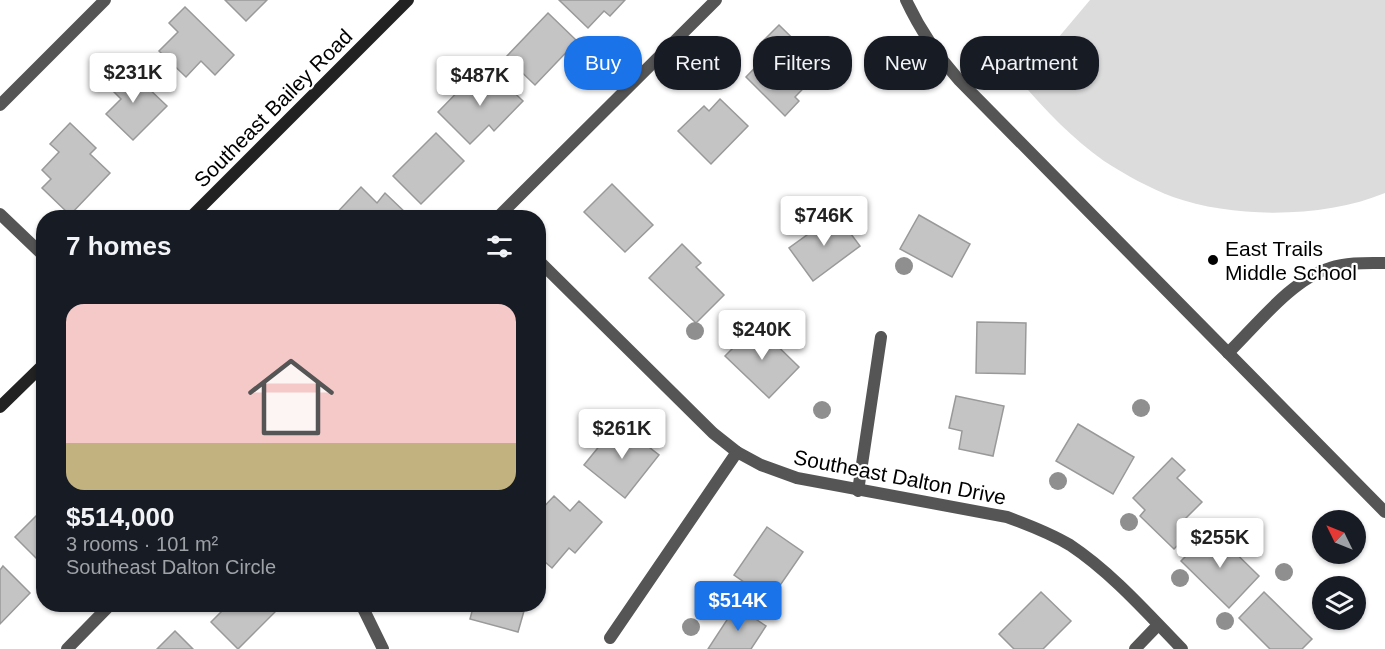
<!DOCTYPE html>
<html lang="en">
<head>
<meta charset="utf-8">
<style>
	:root { --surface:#171b24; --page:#242831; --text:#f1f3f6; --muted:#9ea1a6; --accent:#1a73e8 }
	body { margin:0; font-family:Arial,sans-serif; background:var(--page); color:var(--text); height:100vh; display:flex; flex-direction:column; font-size:22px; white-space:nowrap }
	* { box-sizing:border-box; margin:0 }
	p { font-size:20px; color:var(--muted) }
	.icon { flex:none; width:33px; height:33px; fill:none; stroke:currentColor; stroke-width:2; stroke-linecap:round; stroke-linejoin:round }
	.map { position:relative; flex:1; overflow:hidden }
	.details { position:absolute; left:36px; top:210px; width:510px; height:402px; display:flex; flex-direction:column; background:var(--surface); border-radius:24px; box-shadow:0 2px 4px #0004 }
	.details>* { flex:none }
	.top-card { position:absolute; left:564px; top:36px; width:570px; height:54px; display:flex; gap:12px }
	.needle { width:39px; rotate:313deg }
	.fabs { position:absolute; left:1312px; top:510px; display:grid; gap:12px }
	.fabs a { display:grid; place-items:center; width:54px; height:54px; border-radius:50%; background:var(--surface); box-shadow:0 2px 4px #0004; font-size:30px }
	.price { position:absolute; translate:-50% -51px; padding:0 14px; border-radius:6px; background:#fff; color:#222; font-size:20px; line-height:39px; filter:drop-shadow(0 2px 3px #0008) }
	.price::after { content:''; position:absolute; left:50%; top:36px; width:18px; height:14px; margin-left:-9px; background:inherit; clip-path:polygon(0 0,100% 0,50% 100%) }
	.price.active { background:var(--accent); color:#fff }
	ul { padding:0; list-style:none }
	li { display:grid; align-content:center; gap:12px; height:318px; padding:0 30px }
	li span { display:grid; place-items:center; height:186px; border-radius:18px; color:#555 }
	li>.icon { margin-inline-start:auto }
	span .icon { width:108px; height:108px; fill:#fffc; stroke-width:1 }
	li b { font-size:26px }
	h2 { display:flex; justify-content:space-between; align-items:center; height:72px; padding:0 30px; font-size:26px }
	.tag { padding:0 21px; border-radius:24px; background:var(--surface); box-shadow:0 2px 4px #0004; font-size:21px; line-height:54px }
	.tag.active { background:var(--accent); color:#fff }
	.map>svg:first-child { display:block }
</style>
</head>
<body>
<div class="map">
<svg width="1385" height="649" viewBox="0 0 1385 649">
	<rect width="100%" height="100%" fill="#fff"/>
	<path fill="#dcdcdc" d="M1090,0h295v193c-60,25 -150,26 -212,4 -24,-9 -47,-22 -69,-36 -31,-22 -58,-50 -83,-79z"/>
	<g fill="#c4c4c4" stroke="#999" stroke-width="1.5">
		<path d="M225,0h42l-21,21z"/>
		<path d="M559,0h66l-15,16 -6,-5 -16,17z"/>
		<path d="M185,7l49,48 -19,20 -14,-14 -15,16 -27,-26 19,-19 -9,-9z"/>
		<path d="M548,13l29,28 -42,44 -29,-28z"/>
		<path d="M779,25l44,43 -28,29 4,4 -14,15 -39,-39 23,-24 -9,-9z"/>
		<path d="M125,66l42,40 -34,34 -27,-26 15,-15 -14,-14z"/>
		<path d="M476,73l15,16 9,-10 23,22 -29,30 -5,-6 -19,19 -32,-32z"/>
		<path d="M720,99l28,27 -37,38 -33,-33 26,-25 5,5z"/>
		<path d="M70,123l26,25 -6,6 20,19 -40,42 -28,-27 9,-9 -9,-9 17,-18 -9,-8z"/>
		<path d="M436,133l28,28 -43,43 -28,-28z"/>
		<path d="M612,184l41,41 -28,27 -41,-40z"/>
		<path d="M361,187l16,16 8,-10 23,22 -3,3h-73z"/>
		<path d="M836,214l24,32 -47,35 -24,-33z"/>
		<path d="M919,215l51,29 -18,33 -52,-28z"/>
		<path d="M682,244l19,19 -5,4 28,28 -28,28 -47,-45z"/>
		<path d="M977,322l49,1 -1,51 -49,-1z"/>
		<path d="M756,325l43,42 -30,31 -44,-42z"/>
		<path d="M956,396l48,10 -11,50 -34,-7 3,-18 -13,-3z"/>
		<path d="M618,423l41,32 -34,43 -41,-33z"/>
		<path d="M1078,424l56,33 -21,37 -57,-33z"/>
		<path d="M1172,458l13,12 -8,8 25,24 -16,16 10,9 -22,22 -34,-33 5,-6 -12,-12z"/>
		<path d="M554,496l16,15 9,-10 23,21 -27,31 -6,-5 -17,20 -14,-12v-43z"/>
		<path d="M44,508v56l-1,1 -28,-28z"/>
		<path d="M767,527l36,25 -33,48 -36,-25z"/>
		<path d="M1212,530l47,46 -30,32 -48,-47z"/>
		<path d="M3,566l27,27 -30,31v-54z"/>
		<path d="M1041,592l30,29 -28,28h-29l-15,-15z"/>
		<path d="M1264,592l48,47 -10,10h-32l-31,-31z"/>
		<path d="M225,604h53l2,3 -42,42 -27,-27 16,-16z"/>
		<path d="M474,604h52l-8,28 -48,-13z"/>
		<path d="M736,606l30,20 -15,23h-43z"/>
		<path d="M175,631l18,18h-36z"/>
	</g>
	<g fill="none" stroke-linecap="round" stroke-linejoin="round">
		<g stroke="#555" stroke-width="12">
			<path d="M906,0c14,30 31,55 53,80l426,432"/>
			<path d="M1228,353c28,-27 64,-74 102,-85 18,-6 37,-5 55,-5"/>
		</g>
		<g stroke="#555" stroke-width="12">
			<path d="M0,105l105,-105"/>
			<path d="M0,214l44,42"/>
			<path d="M497,218l219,-218"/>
			<path d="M538,260l175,173 24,19 24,13 36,13 210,39c22,8 43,16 63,28 42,28 77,68 112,104"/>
			<path d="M858,491l23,-154"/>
			<path d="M361,604l22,45"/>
			<path d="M610,638l127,-186"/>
			<path d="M67,649l44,-45"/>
			<path d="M1135,649l23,-24"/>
		</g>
		<g stroke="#222" stroke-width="12">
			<path d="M190,218l218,-218"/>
			<path d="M0,407l44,-43"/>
		</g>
	</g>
	<g fill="#8f8f8f">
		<circle cx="904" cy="266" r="9"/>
		<circle cx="695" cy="331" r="9"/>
		<circle cx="1141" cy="408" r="9"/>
		<circle cx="822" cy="410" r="9"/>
		<circle cx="1058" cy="481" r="9"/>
		<circle cx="1129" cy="522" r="9"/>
		<circle cx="1284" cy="572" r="9"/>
		<circle cx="1180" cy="578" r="9"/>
		<circle cx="1225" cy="621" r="9"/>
		<circle cx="691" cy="627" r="9"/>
	</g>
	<circle fill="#000" stroke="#fff" stroke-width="2" cx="1213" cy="260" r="6"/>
	<g text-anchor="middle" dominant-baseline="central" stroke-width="4.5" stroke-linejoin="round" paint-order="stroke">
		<g font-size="21" fill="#000" stroke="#fff">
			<text transform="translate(273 108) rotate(-45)">Southeast Bailey Road</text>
			<text transform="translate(900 477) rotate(11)">Southeast Dalton Drive</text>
		</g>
		<g font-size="21" fill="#000" stroke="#fff" text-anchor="start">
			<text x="1225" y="248">East Trails<tspan x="1225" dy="24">Middle School</tspan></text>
		</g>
	</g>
</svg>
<div class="fabs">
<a><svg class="needle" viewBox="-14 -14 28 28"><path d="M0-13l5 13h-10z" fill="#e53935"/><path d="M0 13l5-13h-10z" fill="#9ea1a6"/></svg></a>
<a><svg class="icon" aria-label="layers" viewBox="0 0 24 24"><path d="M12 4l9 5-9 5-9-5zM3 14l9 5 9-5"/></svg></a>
</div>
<b class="price" style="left:133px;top:104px">$231K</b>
<b class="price" style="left:480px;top:107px">$487K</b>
<b class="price" style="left:824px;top:247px">$746K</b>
<b class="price" style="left:762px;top:361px">$240K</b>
<b class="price" style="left:622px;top:460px">$261K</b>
<b class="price" style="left:1220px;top:569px">$255K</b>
<b class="price active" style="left:738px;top:632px">$514K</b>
<div class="top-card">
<a class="tag active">Buy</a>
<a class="tag">Rent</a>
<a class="tag">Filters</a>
<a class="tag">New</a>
<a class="tag">Apartment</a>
</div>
<section class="details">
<h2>7 homes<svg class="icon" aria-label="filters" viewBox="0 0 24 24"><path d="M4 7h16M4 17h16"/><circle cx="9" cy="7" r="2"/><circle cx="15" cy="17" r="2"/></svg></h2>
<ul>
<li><span style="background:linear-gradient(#f6c9c9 75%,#c2b280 0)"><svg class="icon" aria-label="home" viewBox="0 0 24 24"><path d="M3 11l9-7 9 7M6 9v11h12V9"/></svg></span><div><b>$514,000</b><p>3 rooms · 101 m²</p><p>Southeast Dalton Circle</p></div></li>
</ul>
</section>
</div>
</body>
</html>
